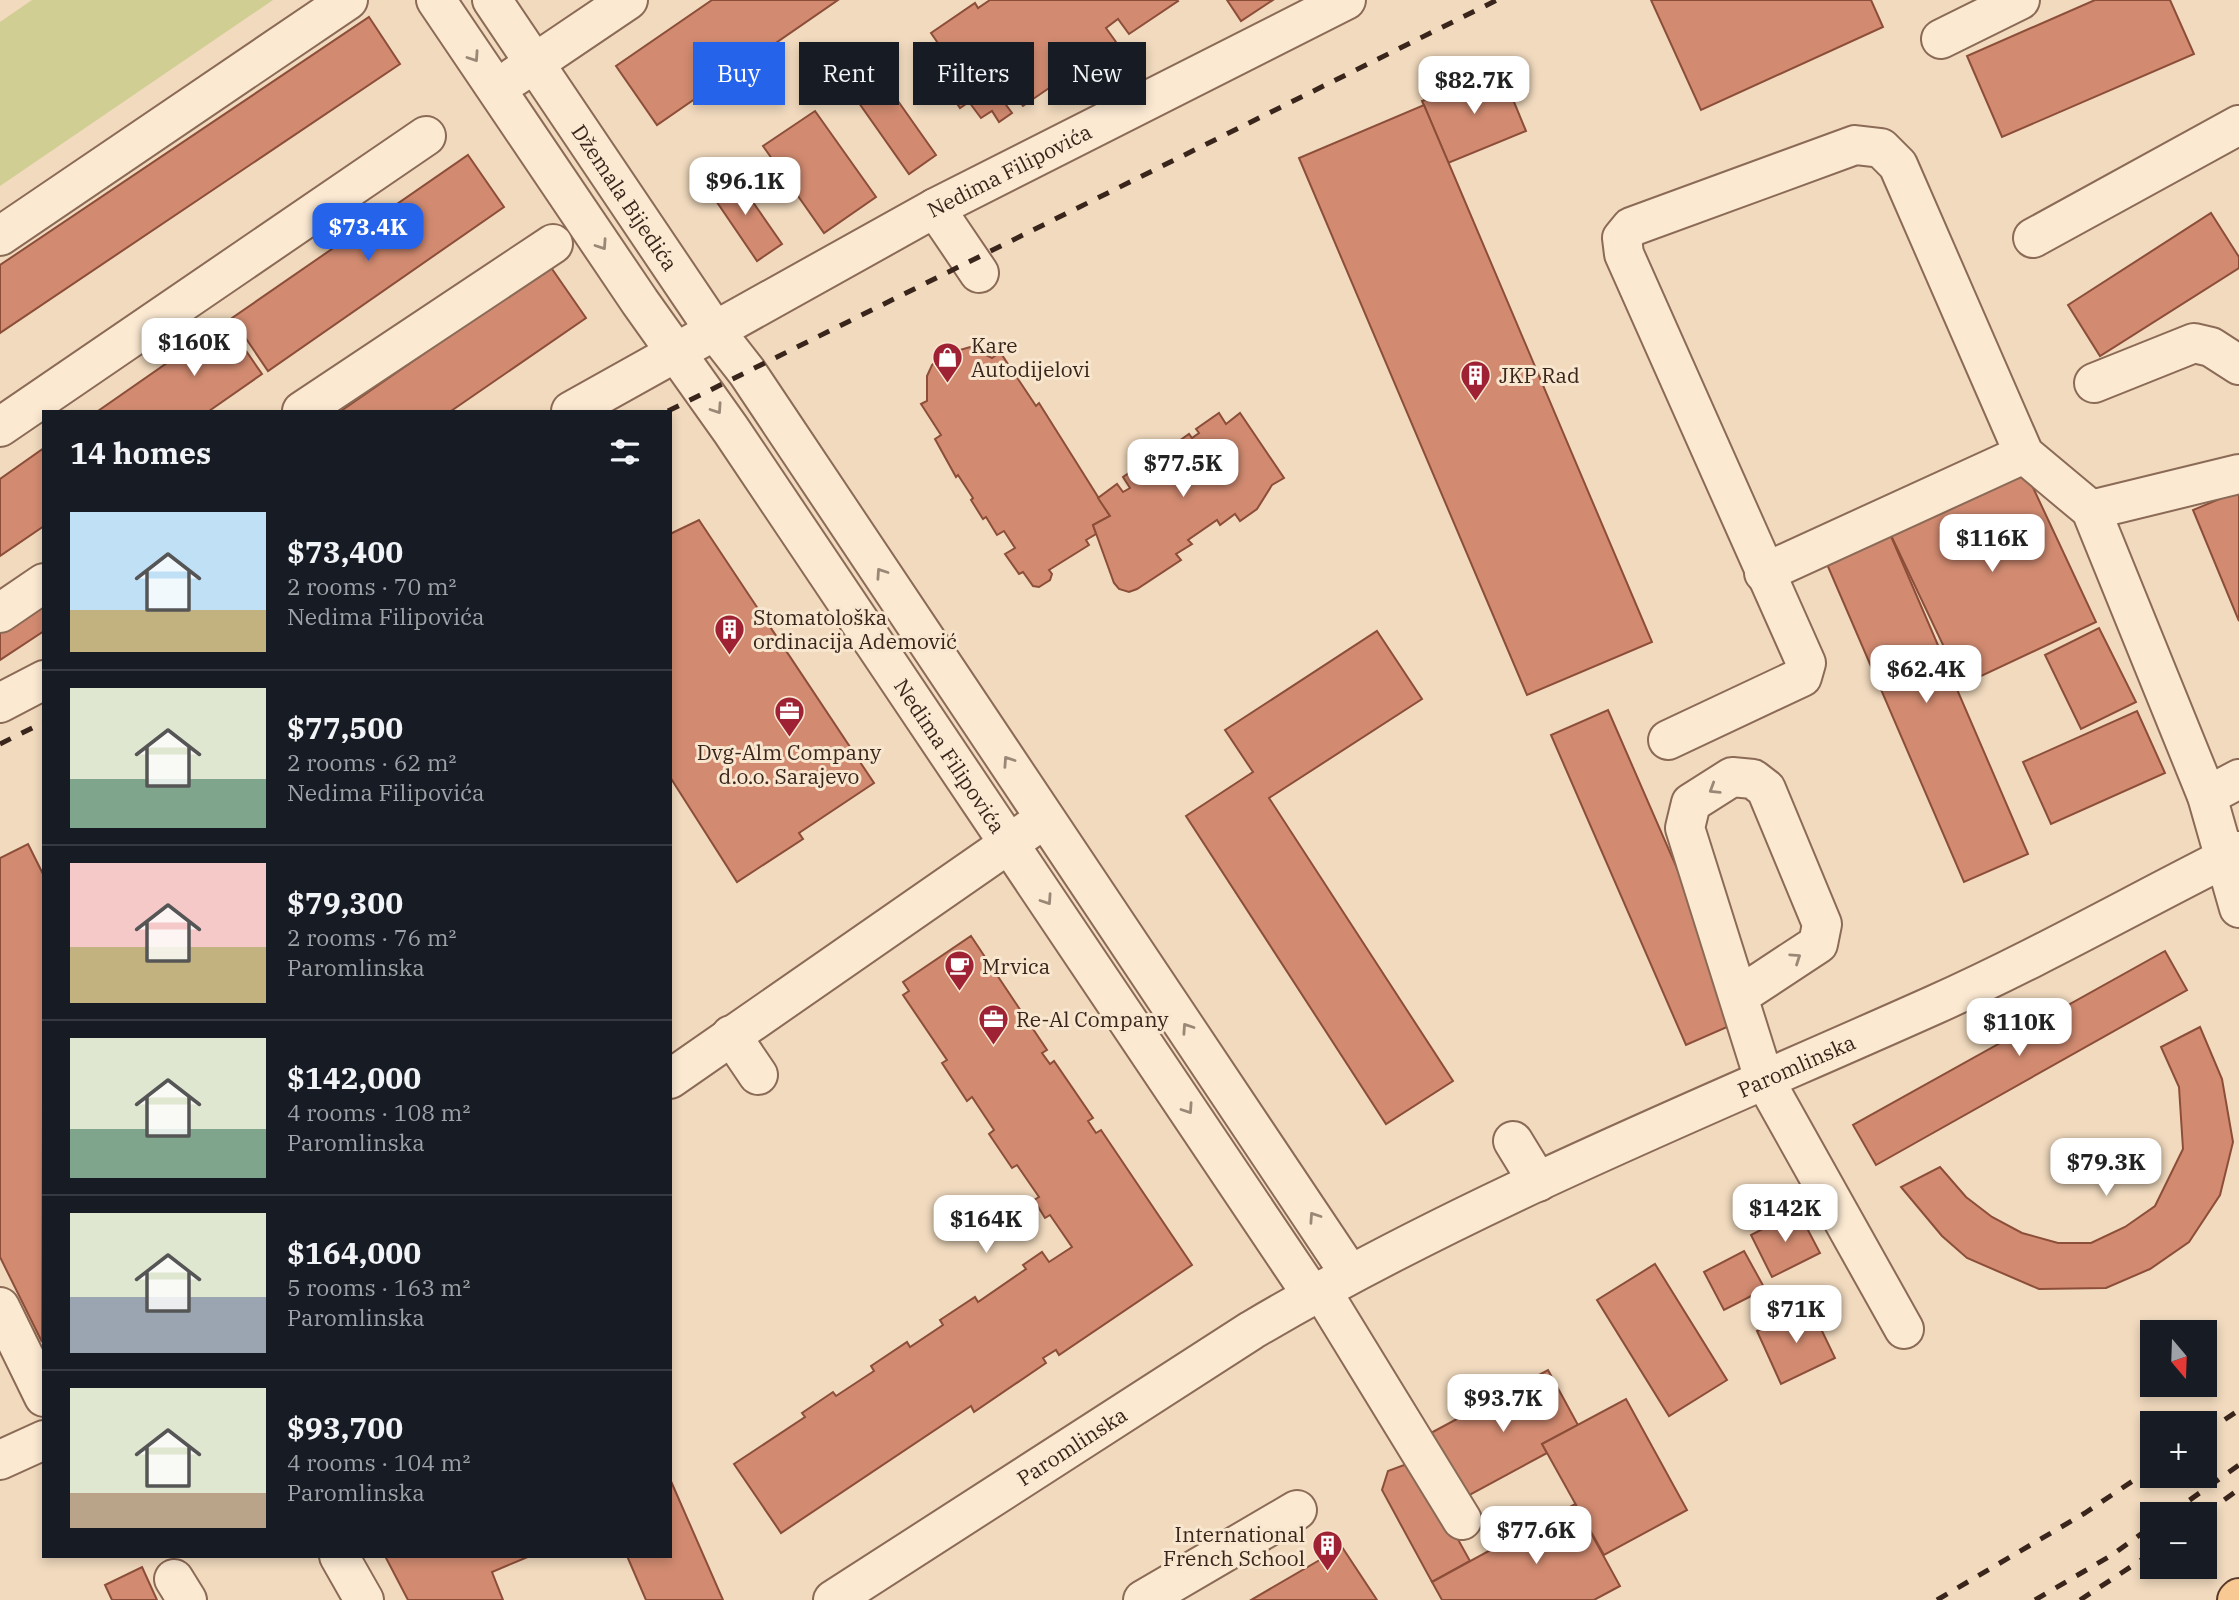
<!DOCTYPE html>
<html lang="en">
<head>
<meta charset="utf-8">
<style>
	:root { --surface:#171b24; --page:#20242c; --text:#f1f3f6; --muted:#9ea1a6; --line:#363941; --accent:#2563eb }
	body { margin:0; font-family:"IBM Plex Serif",serif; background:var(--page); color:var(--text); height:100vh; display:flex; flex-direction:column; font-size:26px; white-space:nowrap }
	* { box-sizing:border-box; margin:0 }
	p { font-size:23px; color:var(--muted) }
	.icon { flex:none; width:38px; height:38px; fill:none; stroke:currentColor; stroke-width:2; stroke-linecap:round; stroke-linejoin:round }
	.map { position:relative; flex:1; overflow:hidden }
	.details { position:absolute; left:42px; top:410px; width:630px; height:1148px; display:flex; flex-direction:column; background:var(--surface); border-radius:0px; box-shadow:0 4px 10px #0003 }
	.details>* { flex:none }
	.guide { position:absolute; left:693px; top:42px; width:665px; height:63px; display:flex; gap:14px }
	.needle { width:46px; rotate:161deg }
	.buttons { position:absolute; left:2140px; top:1320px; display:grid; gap:14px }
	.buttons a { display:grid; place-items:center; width:77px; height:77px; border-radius:0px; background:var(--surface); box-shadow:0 4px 10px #0003; font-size:35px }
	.price { position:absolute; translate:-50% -60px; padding:0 16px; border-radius:14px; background:#fff; color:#222; font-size:23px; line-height:46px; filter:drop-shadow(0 2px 4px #0008) }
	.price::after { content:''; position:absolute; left:50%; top:42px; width:21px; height:16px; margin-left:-10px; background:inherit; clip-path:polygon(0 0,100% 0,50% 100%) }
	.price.selected { background:var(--accent); color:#fff }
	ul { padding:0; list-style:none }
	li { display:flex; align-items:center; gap:21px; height:175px; padding:0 28px }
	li+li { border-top:2px solid var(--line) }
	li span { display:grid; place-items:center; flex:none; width:196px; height:140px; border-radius:0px; color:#555 }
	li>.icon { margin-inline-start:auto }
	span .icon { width:84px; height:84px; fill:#fffc; stroke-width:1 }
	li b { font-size:30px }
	h2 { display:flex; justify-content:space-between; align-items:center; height:84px; padding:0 28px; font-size:30px }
	.pill { padding:0 24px; border-radius:0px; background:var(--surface); box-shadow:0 4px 10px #0003; font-size:24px; line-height:63px }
	.pill.selected { background:var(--accent); color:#fff }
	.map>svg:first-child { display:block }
</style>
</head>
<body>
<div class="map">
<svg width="2239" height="1600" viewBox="0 0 2239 1600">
	<rect width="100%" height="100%" fill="#f1dabe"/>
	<path fill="#d0ce92" d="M32,0h241l-273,186v-164z"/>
	<g fill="#d28b71" stroke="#8c4e39" stroke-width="2">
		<path d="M712,0h126l-181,125 -41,-59z"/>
		<path d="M990,0h187l1,1 -49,33 -11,-15 -12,9 10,14 -93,64 -11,-15 -11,7 11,15 -13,9 -7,-11 -11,7 -12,-16 -9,6 -22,-33 15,-10 -22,-32 44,-30 3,5z"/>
		<path d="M1227,0h46l-32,21z"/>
		<path d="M1651,0h220l12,27 -182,83z"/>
		<path d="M2095,0h75l24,54 -192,83 -35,-81z"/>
		<path d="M369,17l31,47 -400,269v-68z"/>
		<path d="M874,67l62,88 -27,19 -62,-88z"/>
		<path d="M1500,68l26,63 -78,32 -26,-62z"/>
		<path d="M1424,105l228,537 -125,53 -228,-537z"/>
		<path d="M815,111l61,86 -52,36 -61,-87z"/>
		<path d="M468,155l36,52 -236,164 -36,-53z"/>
		<path d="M732,172l50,72 -25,17 -49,-72z"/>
		<path d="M2211,213l28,44v11l-139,88 -32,-51z"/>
		<path d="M550,266l36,52 -135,93h-110z"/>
		<path d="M226,322l36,52 -53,37h-111z"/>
		<path d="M970,347l22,11 8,-6 36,54 3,-3 71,113 -17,9 3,9 -10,6 3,5 -40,25 3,4 -2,6 -11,7 -6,-1 -10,-14 -4,2 -14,-20 10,-6 -11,-17 -7,4 -11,-18 -3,2 -12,-19 2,-2 -15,-23 -2,2 -21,-38 6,-4 -20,-31 6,-3v-25l5,-11 11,-10z"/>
		<path d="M1219,413l7,11 14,-11 44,65 -12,7 -15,24 -17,12 -5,-7 -15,11 -3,-5 -29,20 4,4 -16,10 5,6 -44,29 -8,3 -10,-3 -5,-6 -21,-58 17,-9 -12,-18 19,-14 6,8 7,-4 -7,-11 26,-18 7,11 14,-11 -5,-8 24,-17 3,4 7,-5 -3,-4z"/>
		<path d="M44,448v78l-44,30v-77z"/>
		<path d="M2022,464l74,158 -134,63 -75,-158z"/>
		<path d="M2239,491v130l-46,-111z"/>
		<path d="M699,520l175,263 -75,50 4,6 -66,43 -67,-105v-243z"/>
		<path d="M1887,527l141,327 -64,28 -141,-327z"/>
		<path d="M44,593v38l-44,29v-38z"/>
		<path d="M2099,628l37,74 -55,27 -36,-74z"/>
		<path d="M1377,631l45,68 -153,99 184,283 -67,43 -200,-308 67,-44 -28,-42z"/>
		<path d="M1608,710l135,310 -57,25 -135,-310z"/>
		<path d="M2137,711l28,62 -114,51 -28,-62z"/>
		<path d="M28,844l16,32 -2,466 -42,-85v-399z"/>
		<path d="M971,936l76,114 -5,3 8,11 4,-3 39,57 -5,3 8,12 5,-3 91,135 -133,90 -3,-5 -13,8 3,5 -72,49 -3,-6 -190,127 -47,-69 71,-47 -3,-4 31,-21 3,4 38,-25 -3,-5 36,-24 3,5 33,-22 -3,-5 35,-23 3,5 48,-33 -3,-4 19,-13 7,10 23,-15 -22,-32 -5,3 -11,-18 5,-3 -22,-32 -5,3 -23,-34 5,-4 -22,-33 -5,4 -25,-38 5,-3 -44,-65 6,-4 -6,-9z"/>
		<path d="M2165,951l22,39 -311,175 -23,-40z"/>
		<path d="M2200,1027l22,52 11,63 -13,53 -31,47 -39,27 -44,19 -67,1 -72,-31 -25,-22 -41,-49 39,-20 26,30 26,20 30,16 36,10h33l34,-16 30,-21 28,-57 -4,-62 -18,-40z"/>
		<path d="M1798,1211l22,42 -48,24 -21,-42z"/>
		<path d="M1744,1251l21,38 -41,21 -20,-38z"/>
		<path d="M1655,1264l72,116 -58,36 -72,-116z"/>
		<path d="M1810,1306l25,52 -54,26 -24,-53z"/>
		<path d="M1548,1370l30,55 -36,19 5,9 -83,45 -35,-64z"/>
		<path d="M1626,1399l61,111 -83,45 -62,-111z"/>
		<path d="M1404,1465l16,6 50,90 -38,21 -50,-92 6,-19z"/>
		<path d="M670,1479l53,121h-77l-19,-44h43z"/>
		<path d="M1575,1504l45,82 -26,14h-152l-10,-18z"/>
		<path d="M1342,1547l35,53h-126z"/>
		<path d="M385,1556h145l-38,16 11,28h-95z"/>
		<path d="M142,1567l15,33h-45l-7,-15z"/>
	</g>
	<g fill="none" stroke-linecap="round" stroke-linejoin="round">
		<defs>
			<g id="minor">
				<path id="s1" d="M436,0l204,302 91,128 581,865"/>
				<path id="s2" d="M492,0l223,331 32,41 603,902"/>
				<path d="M1941,39l79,-39"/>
				<path d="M514,77l114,-77"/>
				<path d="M935,208l44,65"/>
				<path d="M0,236l348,-236"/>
				<path d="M2033,238l206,-113"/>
				<path d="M2094,383l100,-40 17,4 28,18"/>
				<path d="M302,411l251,-167"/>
				<path id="s3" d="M571,411l364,-203 411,-208"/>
				<path d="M0,427l426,-291"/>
				<path d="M2091,510l148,-36"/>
				<path d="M1764,573l260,-119"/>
				<path d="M0,613l44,-30"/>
				<path d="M0,703l44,-23"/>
				<path d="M1668,740l134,-63 4,-14 -182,-409 -2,-16 9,-11 224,-82 26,3 17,17 126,289 67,56 116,286 32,112"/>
				<path d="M2207,796l32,-17"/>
				<path d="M1739,996l79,-52 4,-20 -56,-135 -13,-10 -21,-2 -41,26 -6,25 79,251 140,250"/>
				<path d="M731,1035l27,40"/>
				<path d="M670,1079l360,-250"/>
				<path d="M1513,1141l25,41"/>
				<path d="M1321,1290l141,230"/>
				<path d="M0,1307l44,90"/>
				<path d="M0,1460l44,-20"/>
				<path d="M339,1556l25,44"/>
				<path d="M174,1579l13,21"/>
				<path id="s4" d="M833,1600l419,-270c217,-128 452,-222 682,-325 103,-46 203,-103 305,-154"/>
				<path d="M1143,1600l154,-90"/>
			</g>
			<path id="major" d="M2237,1600l2,-2"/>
		</defs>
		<use href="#minor" stroke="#8b6a56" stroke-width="42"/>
		<use href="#major" stroke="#58392a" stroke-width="42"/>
		<use href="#minor" stroke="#fbe9d2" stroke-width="38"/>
		<use href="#major" stroke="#f8c993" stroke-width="38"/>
		<g stroke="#39251b" stroke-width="5" stroke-dasharray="12 12" stroke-linecap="butt">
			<path d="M668,411l829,-411"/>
			<path d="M0,744l44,-22"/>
			<path d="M2205,1433l34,-23"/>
			<path d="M2170,1514l69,-49"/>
			<path d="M2205,1514l34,-25"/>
			<path d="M1937,1600l148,-87 67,-45"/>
			<path d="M2035,1600l77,-45 40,-29"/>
			<path d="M2080,1600l72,-47"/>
		</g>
	</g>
	<defs><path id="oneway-chevron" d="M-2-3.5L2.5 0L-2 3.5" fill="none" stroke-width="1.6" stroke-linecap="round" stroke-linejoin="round" transform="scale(1.75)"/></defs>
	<g stroke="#9a8776">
		<use href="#oneway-chevron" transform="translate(474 57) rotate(56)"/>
		<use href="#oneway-chevron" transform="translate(602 245) rotate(56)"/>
		<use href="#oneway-chevron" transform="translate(717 409) rotate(56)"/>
		<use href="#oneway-chevron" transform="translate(881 573) rotate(-124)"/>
		<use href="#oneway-chevron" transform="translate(1008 761) rotate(-124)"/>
		<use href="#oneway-chevron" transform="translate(1714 789) rotate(148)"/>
		<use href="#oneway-chevron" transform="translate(1047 900) rotate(56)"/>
		<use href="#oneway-chevron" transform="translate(1796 958) rotate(-34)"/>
		<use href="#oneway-chevron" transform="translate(1187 1028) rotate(-124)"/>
		<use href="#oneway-chevron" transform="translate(1188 1109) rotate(56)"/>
		<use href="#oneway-chevron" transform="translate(1314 1217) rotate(-124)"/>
	</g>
	<defs>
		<symbol id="shop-pin" viewBox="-11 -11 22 30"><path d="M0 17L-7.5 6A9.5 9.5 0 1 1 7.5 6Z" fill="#9f2134" stroke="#f8e6cf"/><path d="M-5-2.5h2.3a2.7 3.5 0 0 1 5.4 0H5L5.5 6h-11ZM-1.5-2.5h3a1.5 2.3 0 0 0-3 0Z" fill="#fff"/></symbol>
		<symbol id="building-pin" viewBox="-11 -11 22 30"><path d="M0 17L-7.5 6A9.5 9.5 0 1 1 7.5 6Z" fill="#9f2134" stroke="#f8e6cf"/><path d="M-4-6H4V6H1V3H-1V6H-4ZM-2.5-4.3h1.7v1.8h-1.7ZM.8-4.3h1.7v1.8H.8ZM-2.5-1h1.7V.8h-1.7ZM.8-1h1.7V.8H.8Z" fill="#fff"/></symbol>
		<symbol id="office-pin" viewBox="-11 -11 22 30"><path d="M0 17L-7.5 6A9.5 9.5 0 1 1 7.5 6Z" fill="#9f2134" stroke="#f8e6cf"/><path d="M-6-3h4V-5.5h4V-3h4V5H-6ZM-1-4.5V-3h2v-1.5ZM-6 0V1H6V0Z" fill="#fff"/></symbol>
		<symbol id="cafe-pin" viewBox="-11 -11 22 30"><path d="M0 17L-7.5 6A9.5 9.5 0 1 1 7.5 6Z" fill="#9f2134" stroke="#f8e6cf"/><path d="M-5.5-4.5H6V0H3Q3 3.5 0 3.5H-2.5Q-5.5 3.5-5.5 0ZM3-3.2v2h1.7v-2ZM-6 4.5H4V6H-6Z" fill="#fff"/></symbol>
	</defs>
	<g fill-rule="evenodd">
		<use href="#shop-pin" x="930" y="340" width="35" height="47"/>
		<use href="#building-pin" x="1458" y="358" width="35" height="47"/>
		<use href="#building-pin" x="712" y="612" width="35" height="47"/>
		<use href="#office-pin" x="772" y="694" width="35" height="47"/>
		<use href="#cafe-pin" x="942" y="948" width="35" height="47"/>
		<use href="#office-pin" x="976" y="1002" width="35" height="47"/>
		<use href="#building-pin" x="1310" y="1528" width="35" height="47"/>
	</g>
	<g text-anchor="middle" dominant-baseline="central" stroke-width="6" stroke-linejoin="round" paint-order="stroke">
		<g font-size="21" fill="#39251b" stroke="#f8e6cf">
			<text stroke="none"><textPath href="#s3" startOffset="500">Nedima Filipovića</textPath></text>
			<text stroke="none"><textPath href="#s2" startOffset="238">Džemala Bijedića</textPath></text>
			<text stroke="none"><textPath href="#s1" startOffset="914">Nedima Filipovića</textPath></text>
			<text stroke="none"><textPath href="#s4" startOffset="1104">Paromlinska</textPath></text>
			<text stroke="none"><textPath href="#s4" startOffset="284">Paromlinska</textPath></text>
		</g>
		<g font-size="21" fill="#39251b" stroke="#f8e6cf" text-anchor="start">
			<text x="971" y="345">Kare<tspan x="971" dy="24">Autodijelovi</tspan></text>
			<text x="1499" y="375">JKP Rad</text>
			<text x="753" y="617">Stomatološka<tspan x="753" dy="24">ordinacija Ademović</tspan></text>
			<text x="789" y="752" text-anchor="middle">Dvg-Alm Company<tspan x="789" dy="24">d.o.o. Sarajevo</tspan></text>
			<text x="982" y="966">Mrvica</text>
			<text x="1016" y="1019">Re-Al Company</text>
			<text x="1305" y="1534" text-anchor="end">International<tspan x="1305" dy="24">French School</tspan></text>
		</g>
	</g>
</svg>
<div class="buttons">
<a><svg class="needle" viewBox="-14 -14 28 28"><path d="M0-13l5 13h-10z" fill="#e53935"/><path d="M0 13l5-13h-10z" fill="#9ea1a6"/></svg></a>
<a>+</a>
<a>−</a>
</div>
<b class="price" style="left:1474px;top:116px">$82.7K</b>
<b class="price" style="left:745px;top:217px">$96.1K</b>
<b class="price selected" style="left:368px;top:263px">$73.4K</b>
<b class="price" style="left:194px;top:378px">$160K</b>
<b class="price" style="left:1183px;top:499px">$77.5K</b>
<b class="price" style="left:1992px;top:574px">$116K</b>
<b class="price" style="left:1926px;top:705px">$62.4K</b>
<b class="price" style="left:2019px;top:1058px">$110K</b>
<b class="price" style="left:2106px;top:1198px">$79.3K</b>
<b class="price" style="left:1785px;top:1244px">$142K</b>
<b class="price" style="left:986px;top:1255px">$164K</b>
<b class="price" style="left:1796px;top:1345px">$71K</b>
<b class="price" style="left:1503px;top:1434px">$93.7K</b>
<b class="price" style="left:1536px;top:1566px">$77.6K</b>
<div class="guide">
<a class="pill selected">Buy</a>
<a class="pill">Rent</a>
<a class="pill">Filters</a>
<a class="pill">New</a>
</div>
<section class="details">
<h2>14 homes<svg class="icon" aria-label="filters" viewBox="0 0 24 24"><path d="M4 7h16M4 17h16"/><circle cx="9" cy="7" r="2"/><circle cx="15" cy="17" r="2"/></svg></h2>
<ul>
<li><span style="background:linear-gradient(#bfe0f5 70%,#c2b280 0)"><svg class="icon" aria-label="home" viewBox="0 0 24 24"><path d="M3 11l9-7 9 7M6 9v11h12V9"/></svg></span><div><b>$73,400</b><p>2 rooms · 70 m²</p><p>Nedima Filipovića</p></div></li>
<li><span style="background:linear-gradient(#dfe7d0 65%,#7fa58c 0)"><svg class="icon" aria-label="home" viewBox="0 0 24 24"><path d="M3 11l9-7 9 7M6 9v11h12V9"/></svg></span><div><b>$77,500</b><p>2 rooms · 62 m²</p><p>Nedima Filipovića</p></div></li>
<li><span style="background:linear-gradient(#f6c9c9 60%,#c2b280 0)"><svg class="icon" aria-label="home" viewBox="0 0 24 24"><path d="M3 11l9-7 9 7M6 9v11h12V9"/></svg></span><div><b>$79,300</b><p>2 rooms · 76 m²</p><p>Paromlinska</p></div></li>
<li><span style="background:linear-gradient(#dfe7d0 65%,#7fa58c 0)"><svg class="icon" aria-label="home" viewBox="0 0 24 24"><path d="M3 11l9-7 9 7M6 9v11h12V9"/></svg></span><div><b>$142,000</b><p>4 rooms · 108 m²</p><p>Paromlinska</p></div></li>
<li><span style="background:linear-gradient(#dfe7d0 60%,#9aa5b1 0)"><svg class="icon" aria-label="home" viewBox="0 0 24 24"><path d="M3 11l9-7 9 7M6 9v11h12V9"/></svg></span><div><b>$164,000</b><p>5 rooms · 163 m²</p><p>Paromlinska</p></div></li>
<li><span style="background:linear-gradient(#dfe7d0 75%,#b9a48a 0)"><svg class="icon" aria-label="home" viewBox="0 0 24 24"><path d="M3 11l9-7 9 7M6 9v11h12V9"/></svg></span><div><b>$93,700</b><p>4 rooms · 104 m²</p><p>Paromlinska</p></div></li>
</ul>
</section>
</div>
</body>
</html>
